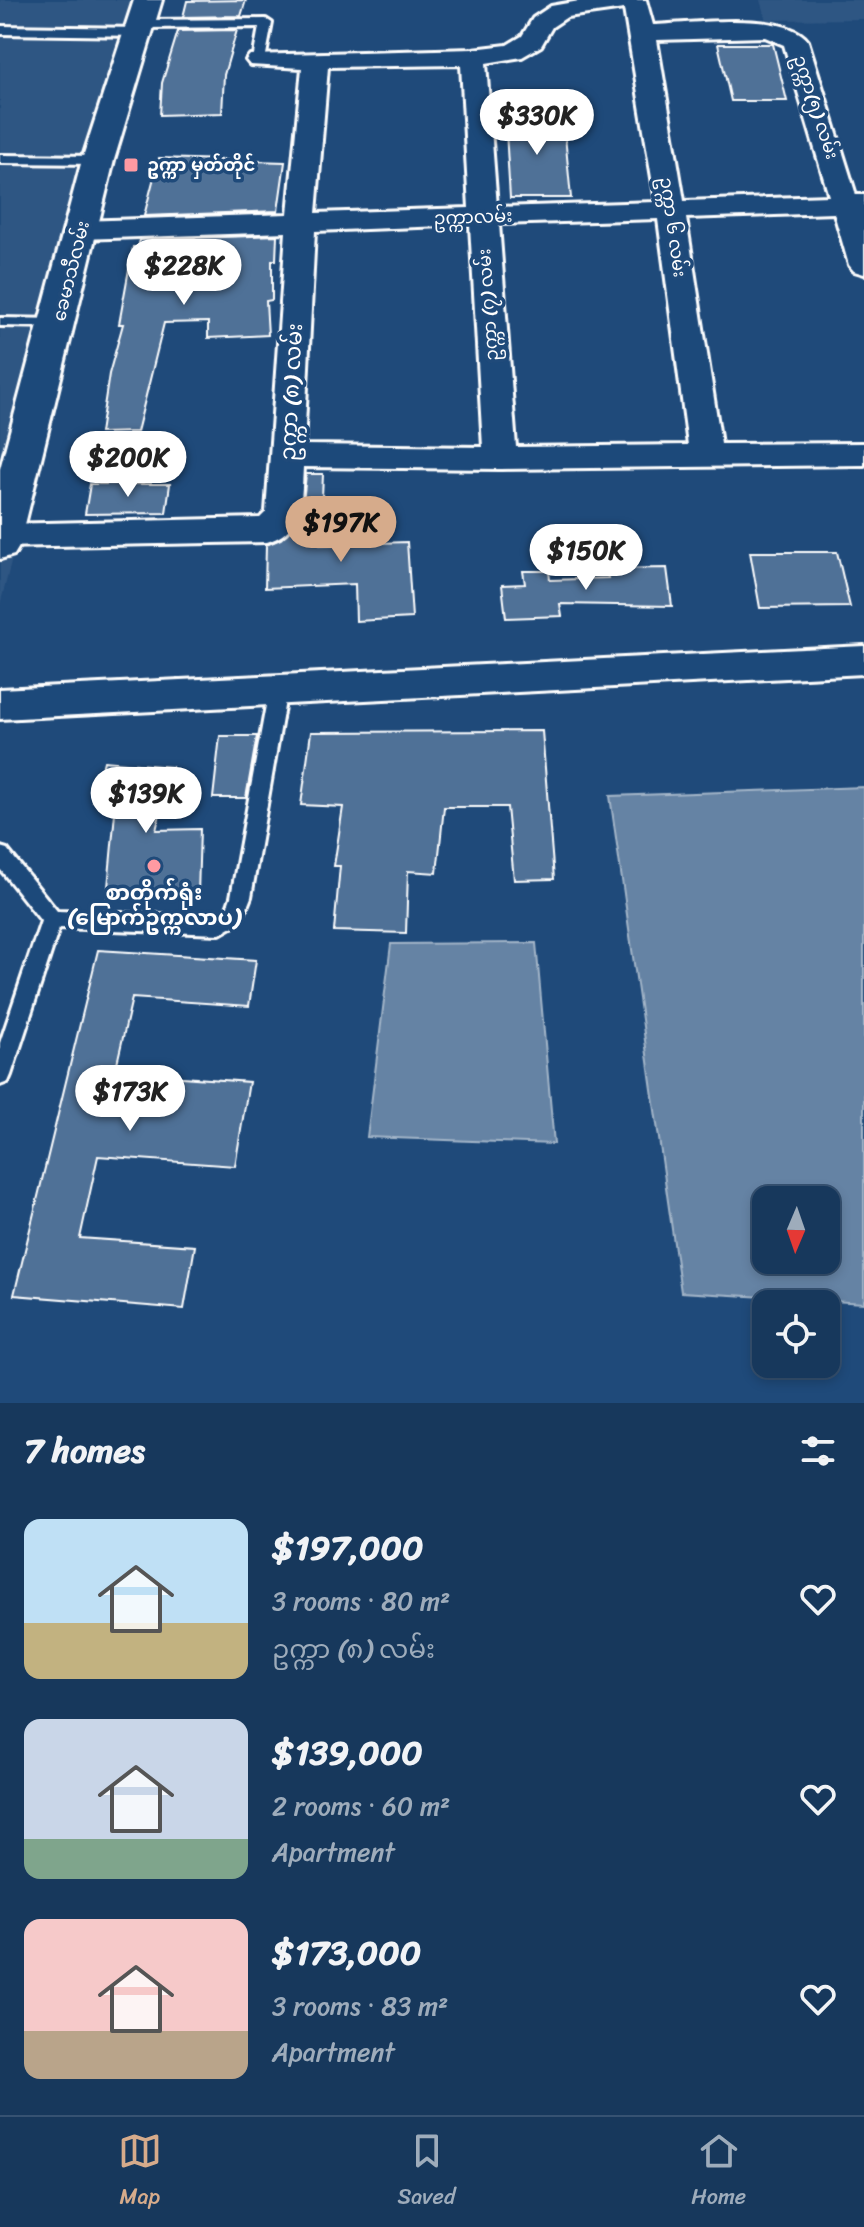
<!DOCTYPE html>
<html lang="en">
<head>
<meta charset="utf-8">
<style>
	:root { --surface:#17385c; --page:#244365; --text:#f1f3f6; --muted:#9eacbb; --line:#365272; --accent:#d6ab8b }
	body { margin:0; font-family:Sriracha,"Noto Sans Myanmar",sans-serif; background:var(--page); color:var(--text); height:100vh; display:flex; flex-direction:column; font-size:30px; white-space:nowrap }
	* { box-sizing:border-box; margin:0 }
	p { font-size:26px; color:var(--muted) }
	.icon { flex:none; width:44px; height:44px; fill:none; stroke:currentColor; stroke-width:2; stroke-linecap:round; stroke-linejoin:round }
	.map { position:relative; height:1403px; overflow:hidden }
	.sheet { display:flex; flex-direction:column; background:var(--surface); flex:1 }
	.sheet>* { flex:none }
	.needle { width:52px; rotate:182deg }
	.fabs { position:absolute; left:752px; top:1186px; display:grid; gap:16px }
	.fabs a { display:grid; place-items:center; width:88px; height:88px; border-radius:16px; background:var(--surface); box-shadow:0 4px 12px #0003,0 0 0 2px var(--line); font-size:40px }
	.price { position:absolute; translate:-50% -68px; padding:0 18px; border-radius:28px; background:#fff; color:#222; font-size:26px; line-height:52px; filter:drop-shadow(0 2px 4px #0008) }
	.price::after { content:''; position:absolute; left:50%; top:48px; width:24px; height:18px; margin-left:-12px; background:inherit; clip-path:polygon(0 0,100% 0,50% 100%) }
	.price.active { background:var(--accent); color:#111 }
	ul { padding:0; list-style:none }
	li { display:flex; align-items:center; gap:24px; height:200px; padding:0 24px }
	li span { display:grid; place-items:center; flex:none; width:224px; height:160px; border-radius:16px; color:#555 }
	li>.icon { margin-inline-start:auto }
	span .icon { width:96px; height:96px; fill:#fffc; stroke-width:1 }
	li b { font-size:34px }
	h2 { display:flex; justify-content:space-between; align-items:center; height:96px; padding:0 24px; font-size:34px }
	.dock { display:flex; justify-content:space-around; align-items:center; height:112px; border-top:2px solid var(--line); background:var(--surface); font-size:22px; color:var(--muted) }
	.dock a { display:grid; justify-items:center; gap:4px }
	.dock .active { color:var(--accent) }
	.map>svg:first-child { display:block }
</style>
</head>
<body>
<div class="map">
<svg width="864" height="1403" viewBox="0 0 864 1403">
	<rect width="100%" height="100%" fill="#1f4a7a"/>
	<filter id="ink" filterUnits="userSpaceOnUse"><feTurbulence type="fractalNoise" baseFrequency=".0125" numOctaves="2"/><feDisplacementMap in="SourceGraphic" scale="16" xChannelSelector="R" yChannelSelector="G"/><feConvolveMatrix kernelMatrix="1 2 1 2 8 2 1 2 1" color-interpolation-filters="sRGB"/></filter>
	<g filter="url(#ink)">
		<g fill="#2e5683">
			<path d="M0,0h157l-157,605z"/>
			<path d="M760,0h104v19l-98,1z"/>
		</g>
		<g fill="#6583a4" stroke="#a3b5c8" stroke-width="2" fill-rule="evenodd">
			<path d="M864,787v516l-183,-11 -71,-496zM766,1200h60v60h-60z"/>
			<path d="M536,943l18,201 -187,-7 24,-193z"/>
		</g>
		<g fill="#507197" stroke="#fff" stroke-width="2">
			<path d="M246,0l-5,16 -58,1 4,-16z"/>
			<path d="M237,30l-13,45 -2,38 -62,2 2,-32 16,-52z"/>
			<path d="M718,44h55l14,57h-56z"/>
			<path d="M505,115h58l8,83h-61z"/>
			<path d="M159,158l126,4 -7,49 -134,5z"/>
			<path d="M277,235l-1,25h-4v40l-6,1 2,34 -60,3v-16l-44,1 -27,109 -37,1 9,-59 14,-50h-4l14,-77h5l2,-7z"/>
			<path d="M306,474h17l-3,71 87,-3 5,76 -56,3 -1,-37 -90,4 1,-43 15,-6 16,-16 6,-20z"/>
			<path d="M90,484h80l-4,29 -81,1z"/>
			<path d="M750,552h87l13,55 -90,1z"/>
			<path d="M667,568l5,38 -112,-2 2,12 -56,2 -4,-33 23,-1 -2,-13h26l1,9 58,-2 -2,-9z"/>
			<path d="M542,731l12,148 -40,1 -7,-73h-63l-7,66 -29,-2 -2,62 -72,-2 6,-65h-6l9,-59 -42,-2 10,-73z"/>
			<path d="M220,736h37l-11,62h-33z"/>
			<path d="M104,761l68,6 -16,63 44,-1 -2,65 -91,4 9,-96 -23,-1z"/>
			<path d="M98,950l158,10 -7,46 -117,-8 -17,74 134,10 -14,84 -137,-10 -18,82 115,8 -11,63 -170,-14z"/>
		</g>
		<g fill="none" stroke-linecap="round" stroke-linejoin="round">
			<defs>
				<g id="service">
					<path d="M266,19l6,4 -7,37 -6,4 -6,-4 6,-33 -116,1 -6,-4 6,-4z"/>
					<path d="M0,26l141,2 6,4 -6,4 -141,-2z"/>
					<path d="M0,155l98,1 6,4 -6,4 -98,-1z"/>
					<path d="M0,318l59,1 7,4 -7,4 -59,-1z"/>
					<path d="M278,682l9,7 -36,208 -10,25 -21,12 -161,-6 -48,147 -3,7 -8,3v-42l41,-122 -41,-52v-22l7,2 50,62 160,5 9,-5 5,-14 38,-208z"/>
				</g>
				<g id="minor">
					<path d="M585,0h61l7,25c36,-1 133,-15 155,16l48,154h8v79l-10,-3 -5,-6 -15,-52 -148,5 35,226 143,-1v22l-364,4 -197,-2c-2,33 1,64 -36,75l-267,5v-22l3,-1 257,-6 6,-6 20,-280 -205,7 -10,-3 -4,-6 4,-6 10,-3 207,-7 14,-146 -52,-3 -4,-5 4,-5 223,-6 34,-4 15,-9 11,-18 18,-12zM624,9l32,193 -159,5 -11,-144 36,-6 19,-11 11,-19 15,-10zM765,37l19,8 45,151 -145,5 -27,-161zM461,65l8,143 -153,5 12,-146zM658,219l30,226 -172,2 -17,-223zM470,225l13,222 -179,-2 11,-214z"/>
					<path d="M864,646v28l-864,45v-30z"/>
				</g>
				<path id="secondary" d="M134,0h28l-48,160 -94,385 -6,10 -14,4v-90l82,-309z"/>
			</defs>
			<use href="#service" stroke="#fff" stroke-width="6"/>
			<use href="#minor" stroke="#fff" stroke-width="6"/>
			<use href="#secondary" stroke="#fff" stroke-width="6"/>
			<use href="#service" fill="#1f4a7a" fill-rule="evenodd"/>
			<use href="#minor" fill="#1f4a7a" fill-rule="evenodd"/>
			<use href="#secondary" fill="#1f4a7a" fill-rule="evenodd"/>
		</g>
	</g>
	<g fill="#ff9aa2" stroke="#1f4a7a" stroke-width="3">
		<rect x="123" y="157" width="16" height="16" rx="4"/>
		<circle cx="154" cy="866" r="8"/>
	</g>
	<g text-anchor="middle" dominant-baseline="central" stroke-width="7" stroke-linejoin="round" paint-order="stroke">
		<g font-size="18" fill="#fff" stroke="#1f4a7a">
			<text transform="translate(816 107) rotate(72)">ဥက္ကာ(၅) လမ်း</text>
			<text transform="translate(473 217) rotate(-2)">ဥက္ကာလမ်း</text>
			<text transform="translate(673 227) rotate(82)">ဥက္ကာ ၆ လမ်း</text>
			<text transform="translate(71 271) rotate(-76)">ခေမာသီလမ်း</text>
			<text transform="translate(488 305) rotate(-94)">ဥက္ကာ (၇) လမ်း</text>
		</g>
		<g font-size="18" font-weight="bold" fill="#fff" stroke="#1f4a7a" text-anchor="start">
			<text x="147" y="165">ဥက္ကာ မှတ်တိုင်</text>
		</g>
		<g font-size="22" fill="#fff" stroke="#1f4a7a">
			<text transform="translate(291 392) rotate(-87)">ဥက္ကာ (၈) လမ်း</text>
		</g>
		<g font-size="22" font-weight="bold" fill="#fff" stroke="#1f4a7a">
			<text x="154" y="892">စာတိုက်ရုံး<tspan x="154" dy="25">(မြောက်ဥက္ကလာပ)</tspan></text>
		</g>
	</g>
</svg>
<div class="fabs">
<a><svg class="needle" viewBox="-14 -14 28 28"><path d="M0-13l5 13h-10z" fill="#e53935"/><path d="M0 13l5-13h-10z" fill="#9eacbb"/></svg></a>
<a><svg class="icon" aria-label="locate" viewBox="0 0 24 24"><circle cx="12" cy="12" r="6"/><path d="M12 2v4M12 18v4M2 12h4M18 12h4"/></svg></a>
</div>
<b class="price" style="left:537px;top:157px">$330K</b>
<b class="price" style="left:184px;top:307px">$228K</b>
<b class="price" style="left:128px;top:499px">$200K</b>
<b class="price active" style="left:341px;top:564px">$197K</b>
<b class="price" style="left:586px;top:592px">$150K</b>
<b class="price" style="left:146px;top:835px">$139K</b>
<b class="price" style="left:130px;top:1133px">$173K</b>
</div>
<section class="sheet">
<h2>7 homes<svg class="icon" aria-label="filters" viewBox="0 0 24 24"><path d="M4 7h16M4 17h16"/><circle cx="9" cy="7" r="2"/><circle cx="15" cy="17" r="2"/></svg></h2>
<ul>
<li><span style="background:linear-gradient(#bfe0f5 65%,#c2b280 0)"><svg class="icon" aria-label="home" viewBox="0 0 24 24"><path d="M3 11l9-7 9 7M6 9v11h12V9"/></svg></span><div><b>$197,000</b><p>3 rooms · 80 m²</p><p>ဥက္ကာ (၈) လမ်း</p></div><svg class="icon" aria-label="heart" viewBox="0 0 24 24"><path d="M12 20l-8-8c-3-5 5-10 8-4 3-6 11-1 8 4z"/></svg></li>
<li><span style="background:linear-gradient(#c9d6e8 75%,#7fa58c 0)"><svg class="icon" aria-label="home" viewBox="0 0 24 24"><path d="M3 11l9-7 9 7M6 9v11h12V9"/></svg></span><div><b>$139,000</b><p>2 rooms · 60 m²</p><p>Apartment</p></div><svg class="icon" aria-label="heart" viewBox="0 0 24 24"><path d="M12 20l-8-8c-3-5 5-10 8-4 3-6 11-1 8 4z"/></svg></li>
<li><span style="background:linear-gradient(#f6c9c9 70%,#b9a48a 0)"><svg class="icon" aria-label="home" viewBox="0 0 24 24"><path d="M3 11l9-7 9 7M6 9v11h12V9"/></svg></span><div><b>$173,000</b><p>3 rooms · 83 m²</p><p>Apartment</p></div><svg class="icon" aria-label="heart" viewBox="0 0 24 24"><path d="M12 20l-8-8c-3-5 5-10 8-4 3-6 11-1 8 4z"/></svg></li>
</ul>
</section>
<nav class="dock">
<a class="active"><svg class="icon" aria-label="map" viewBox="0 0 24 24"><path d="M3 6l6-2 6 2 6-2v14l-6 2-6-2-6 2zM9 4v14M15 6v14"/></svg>Map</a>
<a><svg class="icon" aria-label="saved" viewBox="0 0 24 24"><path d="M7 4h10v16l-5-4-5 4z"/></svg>Saved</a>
<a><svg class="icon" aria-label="home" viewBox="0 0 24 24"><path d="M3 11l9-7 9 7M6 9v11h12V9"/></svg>Home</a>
</nav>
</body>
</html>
